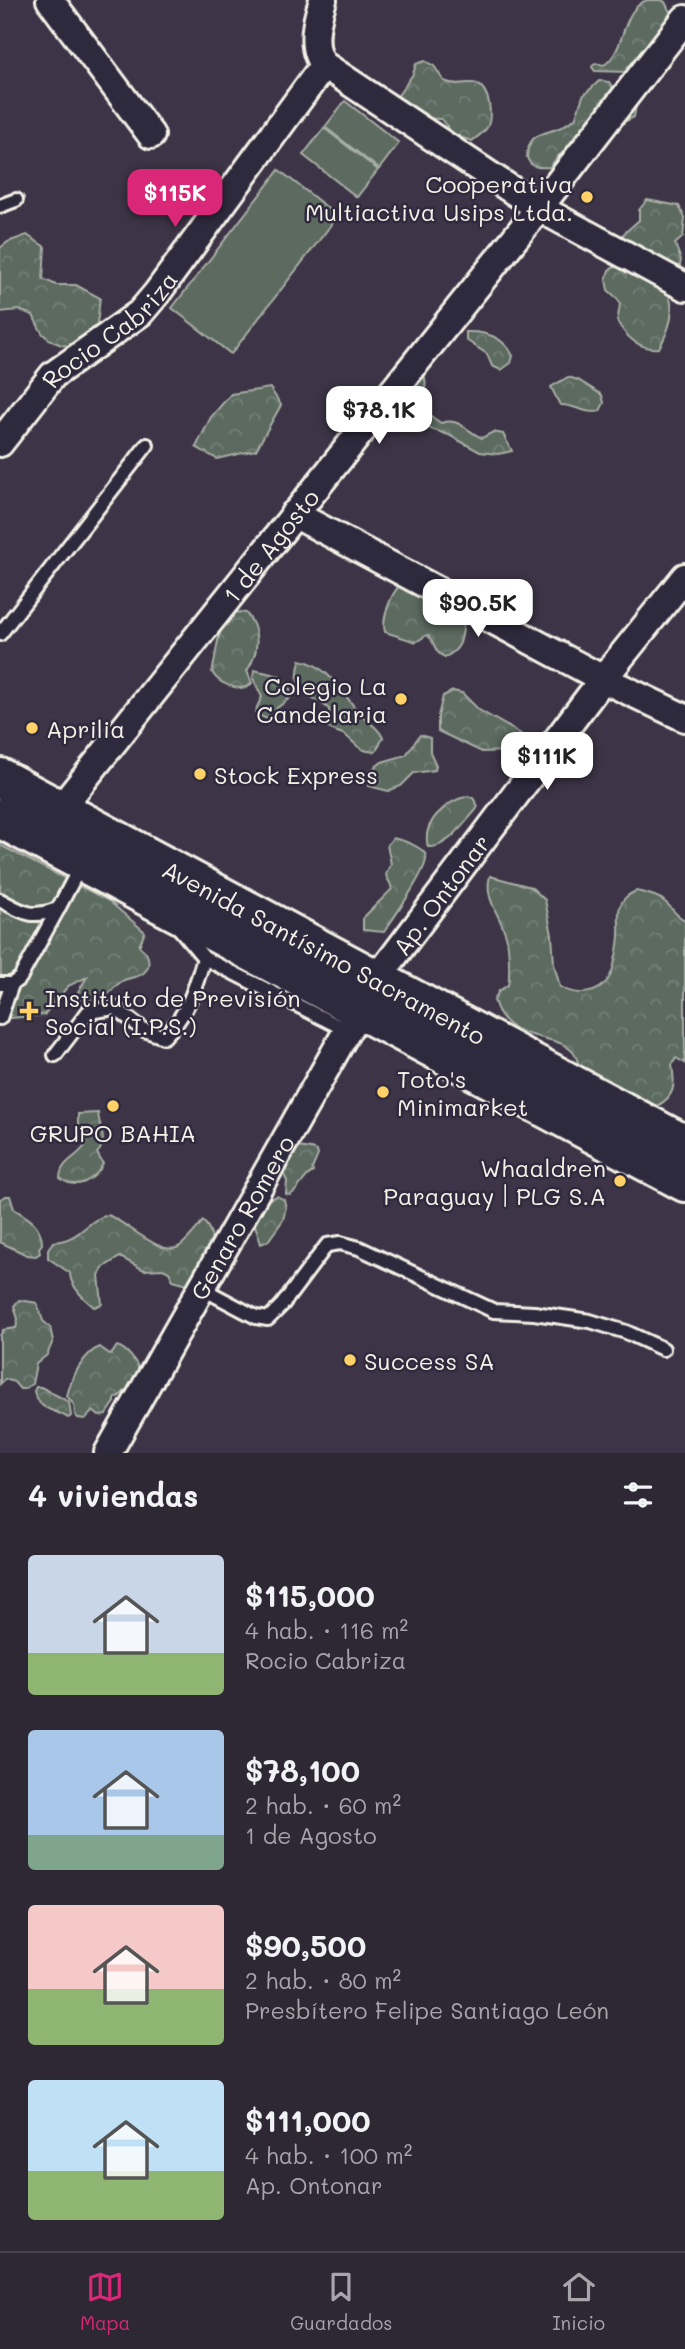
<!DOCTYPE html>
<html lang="es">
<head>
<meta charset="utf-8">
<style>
	:root { --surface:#2e2835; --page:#36303d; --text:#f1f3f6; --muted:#a7a6ad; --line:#494450; --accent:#db2777 }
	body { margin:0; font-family:Mali,sans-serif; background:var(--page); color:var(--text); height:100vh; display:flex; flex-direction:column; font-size:26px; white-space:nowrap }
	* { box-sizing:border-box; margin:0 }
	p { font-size:23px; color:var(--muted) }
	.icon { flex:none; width:38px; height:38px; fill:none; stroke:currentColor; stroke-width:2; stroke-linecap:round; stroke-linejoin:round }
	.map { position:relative; height:1453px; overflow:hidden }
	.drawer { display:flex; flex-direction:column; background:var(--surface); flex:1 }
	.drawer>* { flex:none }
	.price { position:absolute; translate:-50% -60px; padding:0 16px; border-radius:14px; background:#fff; color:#222; font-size:23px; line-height:46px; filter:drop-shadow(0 2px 4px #0008) }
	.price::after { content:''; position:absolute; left:50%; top:42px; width:21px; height:16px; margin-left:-10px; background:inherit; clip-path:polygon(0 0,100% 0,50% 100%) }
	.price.active { background:var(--accent); color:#fff }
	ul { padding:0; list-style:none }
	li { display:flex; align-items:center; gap:21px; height:175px; padding:0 28px }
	li span { display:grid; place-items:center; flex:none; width:196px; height:140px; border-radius:7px; color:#555 }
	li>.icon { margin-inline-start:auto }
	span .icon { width:84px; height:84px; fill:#fffc; stroke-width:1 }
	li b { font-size:30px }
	h2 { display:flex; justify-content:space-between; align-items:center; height:84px; padding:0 28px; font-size:30px }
	.tabs { display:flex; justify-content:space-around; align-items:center; height:98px; border-top:2px solid var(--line); background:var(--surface); font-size:19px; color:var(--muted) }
	.tabs a { display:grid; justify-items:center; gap:4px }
	.tabs .active { color:var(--accent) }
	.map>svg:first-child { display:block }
</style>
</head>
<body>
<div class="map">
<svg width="685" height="1453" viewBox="0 0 685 1453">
	<defs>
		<pattern id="forest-crowns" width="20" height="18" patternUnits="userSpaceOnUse" patternTransform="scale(1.75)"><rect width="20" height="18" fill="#5b6a61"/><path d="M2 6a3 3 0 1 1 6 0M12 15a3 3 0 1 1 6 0" fill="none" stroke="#738078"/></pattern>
	</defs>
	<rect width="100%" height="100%" fill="#3d3547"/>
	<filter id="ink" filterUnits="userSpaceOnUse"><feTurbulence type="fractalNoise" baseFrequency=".0143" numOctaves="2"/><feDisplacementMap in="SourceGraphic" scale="14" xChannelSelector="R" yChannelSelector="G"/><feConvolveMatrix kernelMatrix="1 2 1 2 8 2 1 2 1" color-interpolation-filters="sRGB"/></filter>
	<g filter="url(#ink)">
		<g fill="#5b6a61" stroke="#a8aea4" stroke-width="2">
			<path d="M345,101l54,42 -20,26 -54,-42z"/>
			<path d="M324,128l54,42 -21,27 -54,-42z"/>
			<path d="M279,170l59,46 -107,138 -59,-46z"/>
		</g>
		<g fill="url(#forest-crowns)" stroke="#a8aea4" stroke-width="2">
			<path d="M647,0h14l4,2 7,14 -14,24 -13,6 -9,19 -7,7 -34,-1 -3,-4 3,-4 9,2c22,-13 16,-55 43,-65z"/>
			<path d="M425,61l9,5 10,15c15,7 24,-1 33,3 13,6 15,30 11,42 -3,6 -11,11 -16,15l-18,-6 -13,-16 -18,-1 -24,-11 -2,-10 16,-23 3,-10z"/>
			<path d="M599,81l10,1 8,12 17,8 2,4 -2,11 -8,4h-10l-48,33 -9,1 -9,12c-10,1 -20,1 -23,-10 1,-24 15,-22 32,-29 5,-2 10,-6 16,-9l8,-23z"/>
			<path d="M647,200l32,6 6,12 -2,19 -8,7 6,16 -2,10 -60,-32 20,-18v-10z"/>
			<path d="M27,235l18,12 -2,32 13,6h20l24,13c-2,12 -1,28 -8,37 -13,17 -36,12 -49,-1 -4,-5 -7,-13 -10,-19l-14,-5 -19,2v-64l8,-6z"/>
			<path d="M619,265l47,23c11,21 4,41 -7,60 -19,2 -33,-11 -42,-27 4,-20 6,-18 -9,-31l-2,-10 3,-10z"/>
			<path d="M466,332c19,-1 38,5 47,24l-2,7 -10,7 -9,-4 -5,-12 -21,-14z"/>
			<path d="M422,371c13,22 -16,32 19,52 18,-6 25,8 41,15l11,-6 10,2 9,17 -14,3 -18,-2 -31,-17 -18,-6 -14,-12 -29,-7z"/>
			<path d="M568,377l10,3 24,15 2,8 -4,8c-14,4 -26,-7 -40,-6l-9,-18z"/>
			<path d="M270,388l11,17 -25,45 -39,9 -21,-12 15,-30 20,-23z"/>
			<path d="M400,585l65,31c-4,18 0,32 -20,41 -12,-4 -9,-15 -18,-22l-11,7 -31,-10c-4,-12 6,-38 15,-47z"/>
			<path d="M236,612l10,1c15,18 13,40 1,58l5,12c-10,11 -34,1 -40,-11 6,-21 3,-47 24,-60z"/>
			<path d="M300,660c27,4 44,35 60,54 8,9 18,12 23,24l-7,13c-15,3 -21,-8 -31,-16 -6,-3 -12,-4 -17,-7l1,-19c-21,-18 -38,-9 -29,-49z"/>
			<path d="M254,670l26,6 10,13v9l-13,10 -8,12 -13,-6 1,-7 5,-10 -9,-19z"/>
			<path d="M453,691l9,2 17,17 42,24 -11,17 -28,1 -44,-21v-15l5,-20z"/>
			<path d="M420,735l10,3v14l6,13 -1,5 -21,3 -13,13 -13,5 -19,-5v-14l13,-10 24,-7z"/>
			<path d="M468,796l5,2 5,8 -2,4c-12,13 -29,39 -48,37 -7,-25 19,-46 40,-51z"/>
			<path d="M393,838c9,2 31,9 33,18 4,11 -34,64 -42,76l-21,-2v-12l29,-29c-3,-15 -11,-8 -1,-25l-4,-19z"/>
			<path d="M0,845l109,56 36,31 -6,14c12,8 14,24 -1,30 -6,2 -11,2 -16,5 -14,10 -19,26 -40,24l-4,-13 9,-15 -19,9 -24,29 -43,4z"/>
			<path d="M490,876l41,11 14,13 7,35 2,29 6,23c15,9 39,9 49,-9 5,-7 10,-35 10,-44 1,-9 -2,-18 1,-28 3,-8 8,-11 16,-15 8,2 21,4 28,10 9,7 9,13 21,19v143l-9,-5 -4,7c3,19 4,31 -15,41l-9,-2 -66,-26c-2,-9 -3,-18 -9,-26 -19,-22 -67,-6 -79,-52l5,-9 9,-6c2,-8 1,-36 -1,-45 -4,-22 -24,-40 -17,-64z"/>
			<path d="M98,1113c1,14 11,29 -1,40l6,11c-9,17 -27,27 -43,14 1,-19 21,-21 27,-36l-9,-17v-11z"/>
			<path d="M292,1146c8,2 19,2 25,5l1,4 -6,14 1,3c-10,4 -13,18 -23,23l-4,-1 1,-13 -5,-10 2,-5 7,-5 -4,-6z"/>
			<path d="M6,1196h4l4,13c15,9 28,16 28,35l-3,4 1,5 -4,3 -9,-1 -27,-13v-43z"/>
			<path d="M277,1196l7,4 2,7 -3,13 -15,21 -7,3 -7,-22 -5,-7 8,-11z"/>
			<path d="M108,1215c18,7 56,44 72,31 9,-7 16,-17 23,-25 21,21 0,44 -12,64l-18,-5 -4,-8 -6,-3 -19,1 -24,-13 -16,10 -5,8 3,29 -8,3c-10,-8 -24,-21 -24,-34l-22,-15v-9l5,-7c27,-1 33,-22 55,-27z"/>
			<path d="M19,1300l18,3 6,18 7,6 3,14 -6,14 -11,9 -4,20 -8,5h-4l-6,-7 -9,-3 -5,5v-48l3,-6 13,-2 2,-9 -4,-13z"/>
			<path d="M117,1346c10,3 19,15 23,25l-7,15c-8,2 -10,10 -18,12v4l-9,13 -7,1 -6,-5 -8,8 -7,-1 -3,-3 -1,-10 -7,-9c4,-17 16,-43 33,-49l11,8z"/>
			<path d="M36,1387h5l28,15 2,14 -3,2c-14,-10 -29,-6 -34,-27z"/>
		</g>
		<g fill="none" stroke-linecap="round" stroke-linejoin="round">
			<defs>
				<g id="lane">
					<path d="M0,206l16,-6"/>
					<path d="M0,634l147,-189"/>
					<path d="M0,900c24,13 31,19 58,9l23,-44"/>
					<path d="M204,958l144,73"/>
					<path d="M0,984h12l8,-6 38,-69"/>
					<path d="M0,1018l12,-34"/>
					<path d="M55,1055l33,-43 27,-4 29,22 20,7c25,-25 30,-46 40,-79l-25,-30"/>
					<path d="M203,1289l53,28 12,2 14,-14 45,-60 13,-2 19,5 135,63 40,2 56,8 36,11 37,17"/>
				</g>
				<g id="street">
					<path d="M50,0l101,135"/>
					<path d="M324,65l215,143 146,79"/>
					<path id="s1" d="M0,443l53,-68 87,-62 17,-20 167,-228c-15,-17 -7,-46 -1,-65"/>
					<path d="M294,514l309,165 82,39"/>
					<path id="s2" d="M49,823l490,-615 146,-189"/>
					<path id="s3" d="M108,1453l268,-473 227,-301 82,-102"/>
				</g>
				<g id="primary">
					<path id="s4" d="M0,778l685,367"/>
					<path d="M0,818l685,364"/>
				</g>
			</defs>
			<use href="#lane" stroke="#f4f1e8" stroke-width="18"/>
			<use href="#street" stroke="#f4f1e8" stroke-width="32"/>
			<use href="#primary" stroke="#f4f1e8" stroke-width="44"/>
			<use href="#lane" stroke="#2f2a3d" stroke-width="12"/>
			<use href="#street" stroke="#2f2a3d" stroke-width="26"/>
			<use href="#primary" stroke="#2f2a3d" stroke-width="38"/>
		</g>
	</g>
	<g fill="#ffd166" stroke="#2f2a3d" stroke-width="2.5">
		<circle cx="587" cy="197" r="7"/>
		<circle cx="401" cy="699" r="7"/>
		<circle cx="32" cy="728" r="7"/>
		<circle cx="200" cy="774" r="7"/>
		<path d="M25.5 1000.5h7v7h7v7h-7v7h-7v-7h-7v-7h7z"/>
		<circle cx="383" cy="1092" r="7"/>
		<circle cx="113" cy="1106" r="7"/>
		<circle cx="620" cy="1181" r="7"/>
		<circle cx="350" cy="1360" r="7"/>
	</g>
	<g text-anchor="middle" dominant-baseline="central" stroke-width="5" stroke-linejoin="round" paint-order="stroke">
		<g font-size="24" fill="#f4f1e8" stroke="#2f2a3d" text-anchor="start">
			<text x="573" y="183" text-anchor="end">Cooperativa<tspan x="573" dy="28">Multiactiva Usips Ltda.</tspan></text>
			<text x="387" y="685" text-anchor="end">Colegio La<tspan x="387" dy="28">Candelaria</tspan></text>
			<text x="46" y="728">Aprilia</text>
			<text x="214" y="774">Stock Express</text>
			<text x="45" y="997">Instituto de Previsión<tspan x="45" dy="28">Social (I.P.S.)</tspan></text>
			<text x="397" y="1078">Toto's<tspan x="397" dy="28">Minimarket</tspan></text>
			<text x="113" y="1132" text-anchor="middle">GRUPO BAHIA</text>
			<text x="606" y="1167" text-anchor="end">Whaaldren<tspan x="606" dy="28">Paraguay | PLG S.A</tspan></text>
			<text x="364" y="1360">Success SA</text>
		</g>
		<g font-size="24" fill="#f4f1e8" stroke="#2f2a3d">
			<text stroke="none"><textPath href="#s1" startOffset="159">Rocio Cabriza</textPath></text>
			<text stroke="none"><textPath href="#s2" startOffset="355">1 de Agosto</textPath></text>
			<text stroke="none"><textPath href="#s3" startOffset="651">Ap. Ontonar</textPath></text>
			<text stroke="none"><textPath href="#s4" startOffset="368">Avenida Santísimo Sacramento</textPath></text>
			<text stroke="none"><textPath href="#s3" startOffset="271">Genaro Romero</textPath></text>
		</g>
	</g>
</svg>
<b class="price active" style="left:175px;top:229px">$115K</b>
<b class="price" style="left:379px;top:446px">$78.1K</b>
<b class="price" style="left:478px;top:639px">$90.5K</b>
<b class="price" style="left:547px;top:792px">$111K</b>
</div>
<section class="drawer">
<h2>4 viviendas<svg class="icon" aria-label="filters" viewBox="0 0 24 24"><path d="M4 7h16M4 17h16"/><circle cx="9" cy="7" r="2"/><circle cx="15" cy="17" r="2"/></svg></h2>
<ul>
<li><span style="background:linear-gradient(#c9d6e8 70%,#8fb573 0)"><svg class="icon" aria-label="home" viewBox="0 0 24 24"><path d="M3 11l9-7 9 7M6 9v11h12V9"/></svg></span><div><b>$115,000</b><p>4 hab. · 116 m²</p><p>Rocio Cabriza</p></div></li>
<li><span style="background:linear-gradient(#a9c7e8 75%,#7fa58c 0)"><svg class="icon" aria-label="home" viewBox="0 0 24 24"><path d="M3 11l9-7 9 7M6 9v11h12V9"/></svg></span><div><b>$78,100</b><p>2 hab. · 60 m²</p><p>1 de Agosto</p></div></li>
<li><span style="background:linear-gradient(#f6c9c9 60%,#8fb573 0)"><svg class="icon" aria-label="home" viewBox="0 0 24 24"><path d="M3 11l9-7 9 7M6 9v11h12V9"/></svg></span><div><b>$90,500</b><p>2 hab. · 80 m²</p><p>Presbítero Felipe Santiago León</p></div></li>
<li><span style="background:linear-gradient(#bfe0f5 65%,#8fb573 0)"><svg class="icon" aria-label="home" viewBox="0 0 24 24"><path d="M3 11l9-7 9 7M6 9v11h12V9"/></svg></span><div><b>$111,000</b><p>4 hab. · 100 m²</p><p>Ap. Ontonar</p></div></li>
</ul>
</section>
<nav class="tabs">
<a class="active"><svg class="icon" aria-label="map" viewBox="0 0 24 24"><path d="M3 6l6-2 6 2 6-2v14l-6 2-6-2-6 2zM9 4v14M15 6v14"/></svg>Mapa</a>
<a><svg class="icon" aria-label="saved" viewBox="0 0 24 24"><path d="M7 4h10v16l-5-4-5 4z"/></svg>Guardados</a>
<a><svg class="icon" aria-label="home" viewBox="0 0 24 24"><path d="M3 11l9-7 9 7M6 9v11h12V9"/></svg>Inicio</a>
</nav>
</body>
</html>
